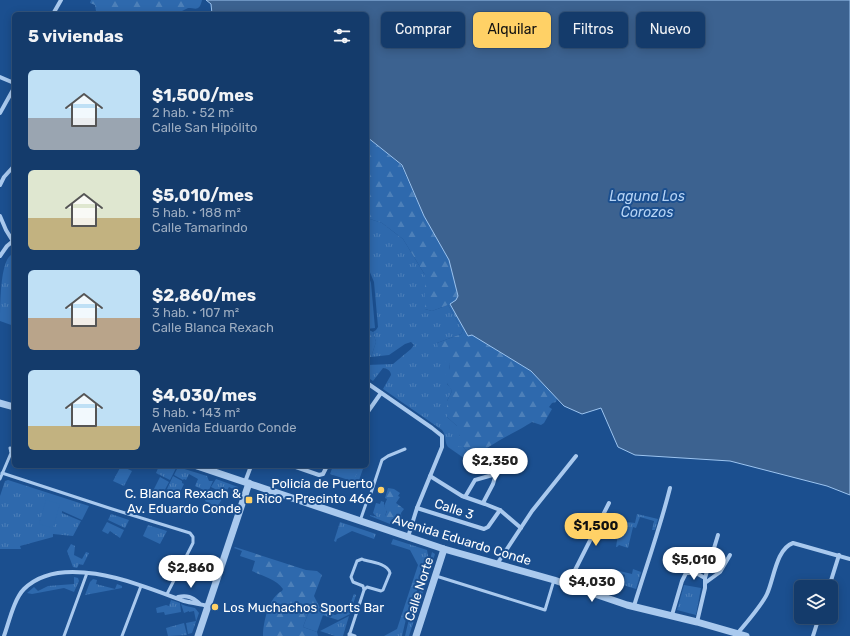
<!DOCTYPE html>
<html lang="es">
<head>
<meta charset="utf-8">
<style>
	:root { --surface:#143b6b; --page:#214673; --text:#f1f3f6; --muted:#9dadc1; --line:#33557e; --accent:#ffd166 }
	body { margin:0; font-family:Rubik,sans-serif; background:var(--page); color:var(--text); height:100vh; display:flex; flex-direction:column; font-size:15px; white-space:nowrap }
	* { box-sizing:border-box; margin:0 }
	p { font-size:13px; color:var(--muted) }
	.icon { flex:none; width:22px; height:22px; fill:none; stroke:currentColor; stroke-width:2; stroke-linecap:round; stroke-linejoin:round }
	.map { position:relative; flex:1; overflow:hidden }
	.sheet { position:absolute; left:12px; top:12px; width:357px; height:456px; display:flex; flex-direction:column; background:var(--surface); border-radius:6px; box-shadow:0 2px 10px #0003,0 0 0 1px var(--line) }
	.sheet>* { flex:none }
	.guide { position:absolute; left:381px; top:12px; width:380px; height:36px; display:flex; gap:8px }
	.controls { position:absolute; left:794px; top:580px; display:grid; gap:8px }
	.controls a { display:grid; place-items:center; width:44px; height:44px; border-radius:6px; background:var(--surface); box-shadow:0 2px 10px #0003,0 0 0 1px var(--line); font-size:20px }
	.price { position:absolute; translate:-50% -34px; padding:0 9px; border-radius:14px; background:#fff; color:#222; font-size:13px; line-height:26px; filter:drop-shadow(0 1px 2px #0008) }
	.price::after { content:''; position:absolute; left:50%; top:24px; width:12px; height:9px; margin-left:-6px; background:inherit; clip-path:polygon(0 0,100% 0,50% 100%) }
	.price.active { background:var(--accent); color:#111 }
	ul { padding:0; list-style:none }
	li { display:flex; align-items:center; gap:12px; height:100px; padding:0 16px }
	li span { display:grid; place-items:center; flex:none; width:112px; height:80px; border-radius:6px; color:#555 }
	li>.icon { margin-inline-start:auto }
	span .icon { width:48px; height:48px; fill:#fffc; stroke-width:1 }
	li b { font-size:17px }
	h2 { display:flex; justify-content:space-between; align-items:center; height:48px; padding:0 16px; font-size:17px }
	.tag { padding:0 14px; border-radius:6px; background:var(--surface); box-shadow:0 2px 10px #0003,0 0 0 1px var(--line); font-size:14px; line-height:36px }
	.tag.active { background:var(--accent); color:#111 }
	.map>svg:first-child { display:block }
</style>
</head>
<body>
<div class="map">
<svg width="850" height="636" viewBox="0 0 850 636">
	<defs>
		<pattern id="grass-tufts" width="24" height="20" patternUnits="userSpaceOnUse"><rect width="24" height="20" fill="#2e69ad"/><path d="M3 7l-1-3M5 7V3M7 7l1-3M15 17l-1-3M17 17v-4M19 17l1-3" fill="none" stroke="#4d80b9"/></pattern>
		<pattern id="forest-firs" width="22" height="20" patternUnits="userSpaceOnUse"><rect width="22" height="20" fill="#2e69ad"/><path d="M5 1l3.5 6h-7zM16 11l3.5 6h-7z" fill="#4d80b9"/></pattern>
	</defs>
	<rect width="100%" height="100%" fill="#1b4f8f"/>
	<g fill="url(#grass-tufts)">
		<path d="M367,218l15,5 21,16 22,36v34l7,2 16,-6 15,26 -2,3 -24,9 13,21 -3,20 3,3 2,4 -5,10v16l10,9 6,21 11,13 -3,3 -23,-16c-4,-5 -1,-11 -6,-17l-59,-41 8,-14c0,-4 -4,-7 -8,-7l-10,13 -6,-4v-12l26,-1 18,-15 3,-4 -3,-3 -6,2 -16,11 -18,2 5,-15 -3,-10 3,-2 2,-3 -4,-45 -7,-17z"/>
		<path d="M11,255h3v71l-14,-5c0,-15 0,-59 11,-66z"/>
		<path d="M121,466l11,5 -8,15 -11,-5z"/>
		<path d="M159,466h12l1,2 5,-2 -7,14 -14,-7z"/>
		<path d="M333,466h31l-6,17 -28,-9z"/>
		<path d="M178,467l29,9 2,5h4l-5,11 -13,-6 3,-7 -9,-5 -3,6 -2,-1 -1,1 -9,-5z"/>
		<path d="M173,476l9,5v2l2,1 -5,10h-3l-9,-5z"/>
		<path d="M160,477l9,5 -9,17 -3,-2 -2,3 -5,-3z"/>
		<path d="M216,479l22,8 1,3 -2,9 -3,-1 3,-7 -8,-4 -4,7 -14,-7z"/>
		<path d="M8,480l81,26 -7,14 -20,-9v2l19,8 -8,15 -20,-2v3l-33,9 1,3h-21v-53l5,-15z"/>
		<path d="M211,489l12,8 -5,9 -3,-1v1l-10,-5z"/>
		<path d="M381,501l3,1v4l3,4 -2,6v6l-15,-6v-1l7,2 -4,-4 3,-10 4,1z"/>
		<path d="M111,514l18,6 -4,8 -17,-8z"/>
		<path d="M637,514l21,5 -3,11h-3l2,-9 -14,-4 -4,11 -3,-1 -5,21 -9,-3 -2,2h-1l3,-19 6,1 2,-7 8,1z"/>
		<path d="M107,522l17,8 -4,8 -10,-7 -2,3 -6,-3z"/>
		<path d="M340,522l36,12 -2,5 -22,-8 -15,8 -1,3 -2,-1z"/>
		<path d="M148,525l19,6 -7,13 -17,-8z"/>
		<path d="M393,539l34,11 1,5 -2,12 -12,31 -2,10 -6,11 -4,17h-18l13,-7 21,-64 -8,-15 -19,-6z"/>
		<path d="M71,544l4,2 -1,9 8,4 4,-7 3,1 -6,12 -4,-1 -2,4 -4,-1 -6,-16z"/>
		<path d="M432,552l3,2 -26,82h-4l4,-17 7,-16 1,-6 5,-11 6,-18z"/>
		<path d="M611,569l21,5 1,-5 8,3 -5,17 -13,-4 2,-10 -7,-3 -1,2 -8,-2z"/>
		<path d="M74,577l4,1 1,3 -5,11 -10,-4 -32,6 -5,-1 7,-6 4,4 10,-5 26,-2z"/>
		<path d="M93,579l4,1 -1,4 19,5 2,-5 5,2v2l-37,7 5,-13z"/>
		<path d="M684,585l17,3 -5,27 -19,-5z"/>
		<path d="M354,594l2,1 -6,19 -12,6 -22,-7 1,-11 5,9 13,4 13,-6z"/>
		<path d="M171,600l9,3 1,9 -16,3 -1,-3 -7,1 -1,-5 10,-3 3,1z"/>
		<path d="M181,604l5,2 9,2 4,5 -7,20 -4,1 -2,-11 10,-2 -2,-10 -5,1v-1l-5,2z"/>
		<path d="M349,616l-6,20h-8l-15,-5z"/>
		<path d="M184,623l3,12 -19,1 -2,-8z"/>
	</g>
	<g fill="url(#forest-firs)">
		<path d="M91,0h111c-3,12 -6,8 -14,8l-12,6h-75l-5,-3 -1,-6 -5,-2z"/>
		<path d="M367,137l34,28 23,51 25,44 9,36 -2,4 16,35 59,36 26,27 -1,4 -4,1 -3,4 3,2 -8,14 -3,2 -9,-3c-15,10 -48,24 -58,38l-11,-13 -7,-1 1,-7 3,-3 -3,-4v-6l-10,-9v-16l5,-10 -9,-14 6,-7 1,-6c-9,-4 -11,-12 -13,-21l24,-9 2,-3 -15,-26 -16,6 -7,-2v-34l-22,-36 -21,-16 -15,-5z"/>
		<path d="M367,329l6,3 3,10 -5,15h-4z"/>
		<path d="M388,488l6,1 6,4 -2,3 2,1 -4,6 8,6 -3,4 1,9 -10,-3 -2,5 -5,-2v-6l2,-5 -3,-5 3,-7 -2,-1z"/>
		<path d="M235,547l71,23 11,1 5,4 -8,21 3,6 -1,10 -7,-1 -6,16 14,5 1,4h-55c0,-14 6,-39 19,-45l1,-2c-7,-10 -20,-13 -31,-18l3,-10 -15,-5 2,-5 -8,-3z"/>
	</g>
	<g fill="#2e69ad">
		<path d="M367,271l4,12 4,45 -8,1z"/>
		<path d="M339,466h20l-5,15 -18,-6z"/>
		<path d="M46,500l14,4 -7,24 -14,-4z"/>
		<path d="M309,611l14,4 -6,17 -14,-5z"/>
	</g>
	<path fill="#3c6290" stroke="#9cc4f0" d="M206,0h644v495l-23,-9 -97,-25 -95,-6 -17,-8 -17,-39 -19,6 -18,-8 -33,-35 -59,-36 -4,1 -18,-32 6,-4 2,-4 -9,-36 -25,-44 -22,-51 -35,-28v-123h-155l-1,-10z"/>
	<g fill="none" stroke-linecap="round" stroke-linejoin="round">
		<g stroke="#a9c9ee" stroke-width="3">
			<path d="M11,451l3,-7"/>
			<path d="M2,473l107,35 81,25 3,4v6l-26,51"/>
			<path d="M0,479l11,-26 -1,-5"/>
			<path d="M360,521l8,-23 3,-5 11,-33 6,-4 17,-7"/>
			<path d="M436,576l109,34 9,-30"/>
			<path d="M349,634l6,2"/>
			<path d="M64,636l23,-63"/>
			<path d="M122,636l19,-50"/>
			<path d="M349,636l15,-46 3,-3 14,4 2,-1 7,-17c-2,-9 -17,-11 -26,-13l-2,-1 -5,2 -6,16 2,5 10,4 1,4"/>
		</g>
		<g stroke="#a9c9ee" stroke-width="4">
			<path d="M53,14l8,-14"/>
			<path d="M0,77l14,6"/>
			<path d="M0,113l14,-25"/>
			<path d="M0,185l4,-8 10,-11"/>
			<path d="M0,216l6,14 8,13"/>
			<path d="M0,256l7,-10 6,-5"/>
			<path d="M367,383l65,45 10,8v11l-25,61 -9,29"/>
			<path d="M367,413l14,-20"/>
			<path d="M293,466l26,9 4,-1 4,-8"/>
			<path d="M430,476l32,20 23,8 15,6 21,18"/>
			<path d="M245,482l6,-16"/>
			<path d="M465,497l10,-17 21,-6 20,-17"/>
			<path d="M483,503l10,-19 3,-10"/>
			<path d="M417,508l67,21 4,-2 12,-17"/>
			<path d="M497,564l35,-53 44,-55"/>
			<path d="M705,578l13,-43"/>
			<path d="M705,583l15,-11 10,-17"/>
			<path d="M568,584l41,-81"/>
			<path d="M829,587l10,-32"/>
			<path d="M178,597c9,-2 14,0 21,6"/>
			<path d="M634,606c12,-39 26,-78 36,-118"/>
			<path d="M672,615l10,-34 4,-8h10l9,5v10l-8,34"/>
			<path d="M738,633c8,-10 24,-28 29,-39 7,-15 9,-45 26,-51l57,16"/>
			<path d="M4,636c5,-14 10,-37 20,-47 38,-38 119,-3 160,12 8,2 16,3 24,5"/>
			<path d="M813,636l6,-19"/>
		</g>
		<g stroke="#a9c9ee" stroke-width="7">
			<path d="M0,403l14,4"/>
			<path d="M197,466l247,83 110,31 73,25 70,17 49,14"/>
			<path d="M198,636l51,-153"/>
			<path d="M416,636l28,-87"/>
		</g>
	</g>
	<g fill="#ffd166" stroke="#1b4f8f" stroke-width="1.5">
		<circle cx="381" cy="490" r="4"/>
		<rect x="245" y="496" width="8" height="8" rx="2"/>
		<circle cx="215" cy="607" r="4"/>
	</g>
	<g text-anchor="middle" dominant-baseline="central" stroke-width="4" stroke-linejoin="round" paint-order="stroke">
		<g font-size="13" fill="#fff" stroke="#1b4f8f" text-anchor="end">
			<text x="373" y="483">Policía de Puerto<tspan x="373" dy="15">Rico - Precinto 466</tspan></text>
			<text x="241" y="493">C. Blanca Rexach &amp;<tspan x="241" dy="15">Av. Eduardo Conde</tspan></text>
			<text x="223" y="607" text-anchor="start">Los Muchachos Sports Bar</text>
		</g>
		<g font-size="13" fill="#fff" stroke="#1b4f8f">
			<text transform="translate(454 509) rotate(18)">Calle 3</text>
			<text transform="translate(462 540) rotate(17)">Avenida Eduardo Conde</text>
			<text transform="translate(419 589) rotate(-72)">Calle Norte</text>
		</g>
		<g font-size="14" font-style="italic" fill="#b5d3f5" stroke="#1b4f8f">
			<text x="647" y="196">Laguna Los<tspan x="647" dy="16">Corozos</tspan></text>
		</g>
	</g>
</svg>
<div class="controls">
<a><svg class="icon" aria-label="layers" viewBox="0 0 24 24"><path d="M12 4l9 5-9 5-9-5zM3 14l9 5 9-5"/></svg></a>
</div>
<b class="price" style="left:495px;top:482px">$2,350</b>
<b class="price active" style="left:596px;top:547px">$1,500</b>
<b class="price" style="left:694px;top:581px">$5,010</b>
<b class="price" style="left:191px;top:589px">$2,860</b>
<b class="price" style="left:592px;top:603px">$4,030</b>
<div class="guide">
<a class="tag">Comprar</a>
<a class="tag active">Alquilar</a>
<a class="tag">Filtros</a>
<a class="tag">Nuevo</a>
</div>
<section class="sheet">
<h2>5 viviendas<svg class="icon" aria-label="filters" viewBox="0 0 24 24"><path d="M4 7h16M4 17h16"/><circle cx="9" cy="7" r="2"/><circle cx="15" cy="17" r="2"/></svg></h2>
<ul>
<li><span style="background:linear-gradient(#bfe0f5 60%,#9aa5b1 0)"><svg class="icon" aria-label="home" viewBox="0 0 24 24"><path d="M3 11l9-7 9 7M6 9v11h12V9"/></svg></span><div><b>$1,500/mes</b><p>2 hab. · 52 m²</p><p>Calle San Hipólito</p></div></li>
<li><span style="background:linear-gradient(#dfe7d0 60%,#c2b280 0)"><svg class="icon" aria-label="home" viewBox="0 0 24 24"><path d="M3 11l9-7 9 7M6 9v11h12V9"/></svg></span><div><b>$5,010/mes</b><p>5 hab. · 188 m²</p><p>Calle Tamarindo</p></div></li>
<li><span style="background:linear-gradient(#bfe0f5 60%,#b9a48a 0)"><svg class="icon" aria-label="home" viewBox="0 0 24 24"><path d="M3 11l9-7 9 7M6 9v11h12V9"/></svg></span><div><b>$2,860/mes</b><p>3 hab. · 107 m²</p><p>Calle Blanca Rexach</p></div></li>
<li><span style="background:linear-gradient(#bfe0f5 70%,#c2b280 0)"><svg class="icon" aria-label="home" viewBox="0 0 24 24"><path d="M3 11l9-7 9 7M6 9v11h12V9"/></svg></span><div><b>$4,030/mes</b><p>5 hab. · 143 m²</p><p>Avenida Eduardo Conde</p></div></li>
</ul>
</section>
</div>
</body>
</html>
